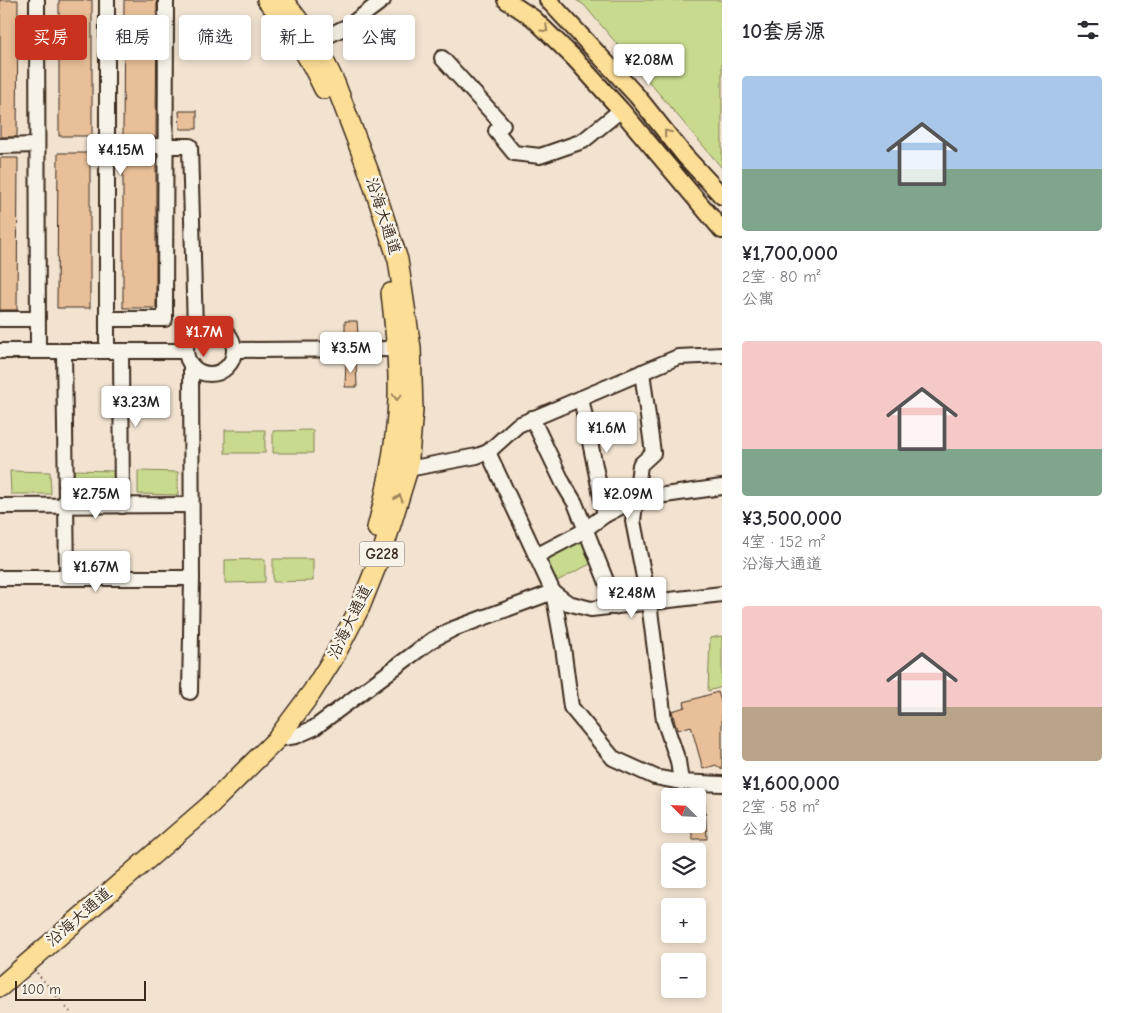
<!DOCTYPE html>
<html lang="zh">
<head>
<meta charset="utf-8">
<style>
	:root { --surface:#fff; --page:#f7f7f7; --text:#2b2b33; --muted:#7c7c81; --accent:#c8321e }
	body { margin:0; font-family:"Comic Neue","LXGW WenKai TC",sans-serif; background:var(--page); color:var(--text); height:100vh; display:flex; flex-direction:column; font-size:19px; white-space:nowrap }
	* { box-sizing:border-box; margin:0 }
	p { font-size:16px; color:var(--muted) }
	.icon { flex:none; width:28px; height:28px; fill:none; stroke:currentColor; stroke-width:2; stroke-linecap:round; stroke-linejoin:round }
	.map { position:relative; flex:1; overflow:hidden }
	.details { display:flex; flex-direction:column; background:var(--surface); width:400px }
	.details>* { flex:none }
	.banner { position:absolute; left:15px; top:15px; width:475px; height:45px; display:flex; gap:10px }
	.needle { width:32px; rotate:294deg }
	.buttons { position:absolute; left:661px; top:788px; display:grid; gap:10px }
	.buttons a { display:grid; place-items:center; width:45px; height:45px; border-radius:5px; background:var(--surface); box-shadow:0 2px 8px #0003; font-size:25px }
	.scale { position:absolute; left:15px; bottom:12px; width:131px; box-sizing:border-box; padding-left:5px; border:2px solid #3b2a1e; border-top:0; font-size:14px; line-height:18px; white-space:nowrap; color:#3b2a1e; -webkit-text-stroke:4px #f7f3e8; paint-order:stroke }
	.price { position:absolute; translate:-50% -42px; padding:0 11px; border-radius:5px; background:#fff; color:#222; font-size:16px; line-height:32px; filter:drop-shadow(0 1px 2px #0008) }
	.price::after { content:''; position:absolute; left:50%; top:30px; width:15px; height:11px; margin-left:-8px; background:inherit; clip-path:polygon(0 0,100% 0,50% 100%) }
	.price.active { background:var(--accent); color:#fff }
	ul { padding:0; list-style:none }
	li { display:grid; align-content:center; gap:10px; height:265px; padding:0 20px }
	li span { display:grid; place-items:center; height:155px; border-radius:5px; color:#555 }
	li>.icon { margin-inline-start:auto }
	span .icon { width:90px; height:90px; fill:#fffc; stroke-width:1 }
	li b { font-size:21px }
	h2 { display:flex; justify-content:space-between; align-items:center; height:60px; padding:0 20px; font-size:21px }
	.chip { padding:0 18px; border-radius:5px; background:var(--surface); box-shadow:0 2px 8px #0003; font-size:18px; line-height:45px }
	.chip.active { background:var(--accent); color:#fff }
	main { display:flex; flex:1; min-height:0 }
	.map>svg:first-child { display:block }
</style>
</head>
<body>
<main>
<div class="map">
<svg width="722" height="1013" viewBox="0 0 722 1013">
	<rect width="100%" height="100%" fill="#f2e3d0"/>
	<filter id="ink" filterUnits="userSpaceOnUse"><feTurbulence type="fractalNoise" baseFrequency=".02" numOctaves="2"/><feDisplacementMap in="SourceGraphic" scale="10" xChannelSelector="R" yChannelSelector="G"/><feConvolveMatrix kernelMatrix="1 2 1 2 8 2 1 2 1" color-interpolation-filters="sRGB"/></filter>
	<g filter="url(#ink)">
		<g fill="#c8da8e" stroke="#828256">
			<path d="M576,0h146v168l-138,-163z"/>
			<rect x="225" y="430" width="40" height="23"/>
			<path d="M313,430v23h-40v-22z"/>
			<path d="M74,470l40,1 -1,22h-39z"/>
			<path d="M10,471l40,1 1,22h-40z"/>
			<path d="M138,471l40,1v23l-40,-1z"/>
			<path d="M583,536l13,25 -39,20 -13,-25z"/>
			<path d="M265,559v23l-40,1v-23z"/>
			<path d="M273,559h40v22l-40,1z"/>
			<path d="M722,636v51l-14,4 2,-53z"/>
		</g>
		<g fill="#e8bf98" stroke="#3b2a1e">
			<path d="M0,0h18l-1,137h-17z"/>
			<rect x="59" y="0" width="33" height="136"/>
			<path d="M124,0h33l-1,137h-33z"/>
			<path d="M179,111h18v18h-17z"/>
			<path d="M58,153h32v155h-33z"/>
			<rect x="123" y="155" width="33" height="153"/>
			<path d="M0,158h18l-1,152h-17z"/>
			<path d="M345,321h12l1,14h-13z"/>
			<path d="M346,360l10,1 1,26h-12z"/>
			<path d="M718,692l4,13v65l-6,-5 -13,4 -12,-43 -13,4 -1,-4 -1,1 -4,-16 13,-4 -1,-5z"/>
			<path d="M698,802h7l2,37h-15v-15h6z"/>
		</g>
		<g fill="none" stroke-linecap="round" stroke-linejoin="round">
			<defs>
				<g id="minor">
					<path d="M37,0l1,351"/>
					<path d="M107,0v351"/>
					<path d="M315,42l35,-17 33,-25"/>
					<path d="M442,58l61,67 -7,6 18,22 26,3 43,-15 38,-31"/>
					<path d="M0,146l37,-1"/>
					<path d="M107,146h83l5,184"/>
					<path d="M0,319h37"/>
					<path d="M107,319h58l1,-319"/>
					<circle cx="210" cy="350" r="24"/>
					<path d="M235,350l162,-1"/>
					<path d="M0,351h185"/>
					<path d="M64,351l3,227"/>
					<path d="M121,351l1,155"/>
					<path d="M642,372l11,81 -13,12 -7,56 16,82 15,117 14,41 3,21"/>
					<path d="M581,398l24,117"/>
					<path d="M532,418l31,65 12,20 38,95 1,9"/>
					<path d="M488,452l65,140 10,55 8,60 42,51 42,19 26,5 41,2"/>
					<path d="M408,469l69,-13 11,-4 30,-27 160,-68 44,-2"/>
					<path d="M0,506l191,-1"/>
					<path d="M536,556l44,-23 25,-18 31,-16 86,-12"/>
					<path d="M0,578h192"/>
					<path d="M190,692l2,-114 -1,-212"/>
					<path d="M277,739l19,-3 18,-8 118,-88 21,-11 100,-37 15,11 23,6 131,-15"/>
				</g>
				<g id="major">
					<path d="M506,0l27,18 41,40 47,52 101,120"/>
					<path d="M548,0l89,96 48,60 37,40"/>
				</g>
				<g id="highway">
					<path d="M267,0c23,26 42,57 57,89"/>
					<path d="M377,528c11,-41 19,-86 21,-128 1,-36 -3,-72 -7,-107"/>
					<path d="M0,987l209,-181 68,-67 35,-47 22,-35 26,-50 24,-60 24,-78 5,-60 -2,-61 -13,-88 -28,-85 -35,-92 -20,-41 -32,-42"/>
				</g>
			</defs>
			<use href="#minor" stroke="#3b2a1e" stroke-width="18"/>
			<use href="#major" stroke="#3b2a1e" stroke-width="20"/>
			<use href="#highway" stroke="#3b2a1e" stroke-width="22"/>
			<path stroke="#3b2a1e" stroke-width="2" stroke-dasharray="1 4" stroke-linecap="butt" d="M37,973l34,40"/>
			<use href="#minor" stroke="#f7f3e8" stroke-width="14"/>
			<use href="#major" stroke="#fcde96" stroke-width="16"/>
			<use href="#highway" stroke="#fcde96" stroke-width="19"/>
		</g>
		<defs><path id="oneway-chevron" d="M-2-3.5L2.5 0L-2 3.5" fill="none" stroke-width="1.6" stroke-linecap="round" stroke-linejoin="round" transform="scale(1.25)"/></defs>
		<g stroke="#9c845a">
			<use href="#oneway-chevron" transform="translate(545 29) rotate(44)"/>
			<use href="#oneway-chevron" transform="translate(667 133) rotate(-129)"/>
			<use href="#oneway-chevron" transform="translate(397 397) rotate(92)"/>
			<use href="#oneway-chevron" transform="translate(399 498) rotate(-73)"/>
		</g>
	</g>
	<g text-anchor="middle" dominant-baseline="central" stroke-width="5" stroke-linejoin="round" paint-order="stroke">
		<rect fill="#f7f3e8" stroke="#73665b" stroke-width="1" x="359.5" y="541.5" width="45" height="25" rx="4"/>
		<g font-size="15" font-weight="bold" fill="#3b2a1e">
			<text x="382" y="554">G228</text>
		</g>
		<g font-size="16" fill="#3b2a1e" stroke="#f7f3e8">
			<text transform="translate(383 216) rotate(72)">沿海大通道</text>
			<text transform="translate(350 622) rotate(-64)">沿海大通道</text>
			<text transform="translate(79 917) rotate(-41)">沿海大通道</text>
		</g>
	</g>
</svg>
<div class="buttons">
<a><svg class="needle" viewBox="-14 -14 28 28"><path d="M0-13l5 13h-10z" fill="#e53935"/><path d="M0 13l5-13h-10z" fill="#7c7c81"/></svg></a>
<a><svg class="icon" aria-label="layers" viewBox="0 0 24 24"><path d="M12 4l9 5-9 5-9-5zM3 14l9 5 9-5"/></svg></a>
<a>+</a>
<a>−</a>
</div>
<div class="scale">100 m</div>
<b class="price" style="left:649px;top:86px">¥2.08M</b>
<b class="price" style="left:121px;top:176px">¥4.15M</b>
<b class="price active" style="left:204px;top:358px">¥1.7M</b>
<b class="price" style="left:351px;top:374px">¥3.5M</b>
<b class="price" style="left:136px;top:428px">¥3.23M</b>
<b class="price" style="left:607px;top:454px">¥1.6M</b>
<b class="price" style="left:96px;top:520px">¥2.75M</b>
<b class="price" style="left:628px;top:520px">¥2.09M</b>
<b class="price" style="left:96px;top:593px">¥1.67M</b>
<b class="price" style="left:632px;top:619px">¥2.48M</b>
<div class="banner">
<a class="chip active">买房</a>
<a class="chip">租房</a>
<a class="chip">筛选</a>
<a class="chip">新上</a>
<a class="chip">公寓</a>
</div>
</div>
<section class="details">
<h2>10套房源<svg class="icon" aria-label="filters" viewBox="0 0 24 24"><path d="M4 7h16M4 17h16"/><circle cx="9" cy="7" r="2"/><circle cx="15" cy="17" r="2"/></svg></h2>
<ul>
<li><span style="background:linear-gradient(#a9c7e8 60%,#7fa58c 0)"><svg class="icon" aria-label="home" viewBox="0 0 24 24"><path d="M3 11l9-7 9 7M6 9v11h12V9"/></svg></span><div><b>¥1,700,000</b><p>2室 · 80 m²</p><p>公寓</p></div></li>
<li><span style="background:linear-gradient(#f6c9c9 70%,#7fa58c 0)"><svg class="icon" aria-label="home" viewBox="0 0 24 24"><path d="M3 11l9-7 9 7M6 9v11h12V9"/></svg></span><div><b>¥3,500,000</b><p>4室 · 152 m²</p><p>沿海大通道</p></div></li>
<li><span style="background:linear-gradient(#f6c9c9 65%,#b9a48a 0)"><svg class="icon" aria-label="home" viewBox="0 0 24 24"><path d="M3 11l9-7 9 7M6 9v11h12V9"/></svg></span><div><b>¥1,600,000</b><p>2室 · 58 m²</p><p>公寓</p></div></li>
</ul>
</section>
</main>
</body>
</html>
